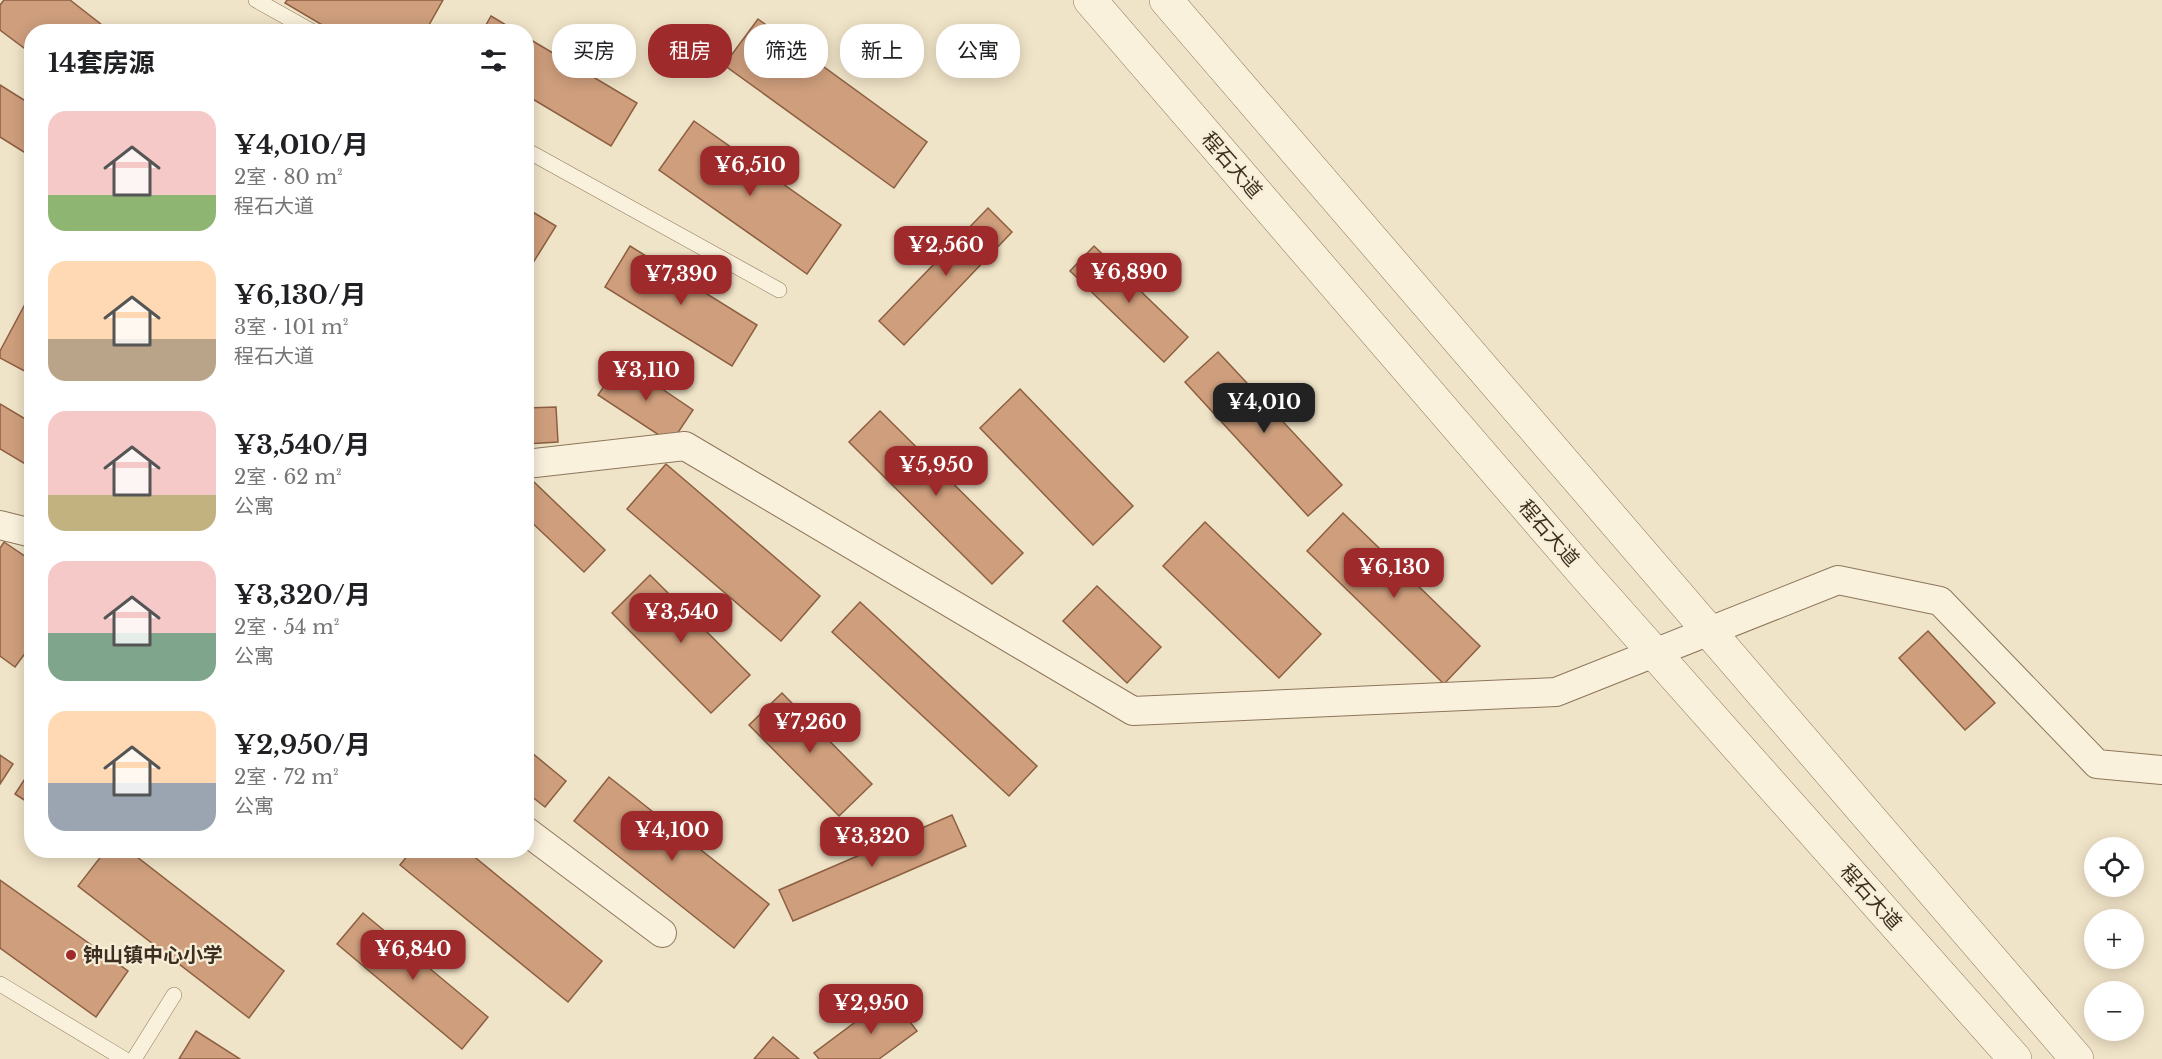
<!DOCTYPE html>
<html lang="zh">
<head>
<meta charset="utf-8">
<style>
	:root { --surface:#fff; --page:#f2f2f2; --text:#202124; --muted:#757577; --accent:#9e2a2b }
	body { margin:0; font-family:"Libre Baskerville","Noto Sans SC",serif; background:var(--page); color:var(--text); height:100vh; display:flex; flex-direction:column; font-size:22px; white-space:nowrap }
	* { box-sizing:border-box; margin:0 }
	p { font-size:20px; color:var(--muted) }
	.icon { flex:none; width:33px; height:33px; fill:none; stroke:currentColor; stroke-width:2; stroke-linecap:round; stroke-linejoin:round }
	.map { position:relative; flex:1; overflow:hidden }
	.drawer { position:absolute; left:24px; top:24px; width:510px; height:834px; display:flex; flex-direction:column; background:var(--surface); border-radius:24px; box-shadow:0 3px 15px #0003 }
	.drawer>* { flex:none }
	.banner { position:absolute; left:552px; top:24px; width:570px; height:54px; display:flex; gap:12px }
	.tools { position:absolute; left:2084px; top:837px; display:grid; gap:12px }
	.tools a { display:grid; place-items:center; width:60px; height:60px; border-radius:50%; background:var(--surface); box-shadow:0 3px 15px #0003; font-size:30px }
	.price { position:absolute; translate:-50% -51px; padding:0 14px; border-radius:12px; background:var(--accent); color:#fff; font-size:20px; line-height:39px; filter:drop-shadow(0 2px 3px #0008) }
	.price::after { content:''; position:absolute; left:50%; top:36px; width:18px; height:14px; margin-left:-9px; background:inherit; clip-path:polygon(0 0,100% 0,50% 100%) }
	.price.on { background:#222; color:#fff }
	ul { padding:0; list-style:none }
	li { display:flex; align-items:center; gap:18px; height:150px; padding:0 24px }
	li span { display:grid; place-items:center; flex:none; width:168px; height:120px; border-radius:18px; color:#555 }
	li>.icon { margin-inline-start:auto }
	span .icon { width:72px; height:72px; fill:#fffc; stroke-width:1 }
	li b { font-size:26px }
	h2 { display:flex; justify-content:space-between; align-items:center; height:72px; padding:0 24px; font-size:26px }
	.chip { padding:0 21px; border-radius:24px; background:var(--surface); box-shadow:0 3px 15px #0003; font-size:21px; line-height:54px }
	.chip.on { background:var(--accent); color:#fff }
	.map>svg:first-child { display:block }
</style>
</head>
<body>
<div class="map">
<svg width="2162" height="1059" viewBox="0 0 2162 1059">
	<rect width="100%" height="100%" fill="#f0e4c8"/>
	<g fill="#cf9f7d" stroke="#8d5f41" stroke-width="1.5">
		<path d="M4,0h66l41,32h-79v22l-32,-24v-25z"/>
		<path d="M287,0h156l-18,32h-91l-49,-29z"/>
		<path d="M491,16l27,16h-36z"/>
		<path d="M758,19l169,123 -33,46 -170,-123z"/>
		<path d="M526,37l111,66 -26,43 -85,-51z"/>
		<path d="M0,85l32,20v41l-5,8 -27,-17z"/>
		<path d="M694,121l147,104 -34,49 -148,-104z"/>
		<path d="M526,208l30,18 -30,48z"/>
		<path d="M988,208l24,24 -108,113 -25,-24z"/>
		<path d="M630,246l127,79 -25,41 -127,-79z"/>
		<path d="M1094,246l94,91 -24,25 -94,-91z"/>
		<path d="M31,293h1v82l-32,-17v-7z"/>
		<path d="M1218,352l124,133 -34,31 -123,-134z"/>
		<path d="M621,361l72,49 -22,33 -73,-48z"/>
		<path d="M1020,389l113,117 -40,39 -113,-117z"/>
		<path d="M0,404l32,19v45l-32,-19z"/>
		<path d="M556,407l2,35 -32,2v-36z"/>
		<path d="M880,411l143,142 -31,31 -143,-142z"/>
		<path d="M666,464l154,132 -39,45 -154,-132z"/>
		<path d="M534,482l71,68 -21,22 -58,-55v-27z"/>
		<path d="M1343,513l137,133 -36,38 -137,-133z"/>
		<path d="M1205,522l116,112 -42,44 -116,-112z"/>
		<path d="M4,542l28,19v83l-17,23 -15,-11v-108z"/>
		<path d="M650,575l100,100 -39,38 -99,-100z"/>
		<path d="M1097,586l64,61 -34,36 -64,-62z"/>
		<path d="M860,602l177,164 -28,30 -177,-164z"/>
		<path d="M1928,631l67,72 -30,27 -66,-72z"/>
		<path d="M782,693l90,91 -33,32 -90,-91z"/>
		<path d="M526,748l40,33 -21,26 -19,-15z"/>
		<path d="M0,755l13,9 -13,20z"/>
		<path d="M32,768v37l-17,-11z"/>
		<path d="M609,777l160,127 -35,44 -160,-127z"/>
		<path d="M952,815l14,31 -173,75 -14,-31z"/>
		<path d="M106,850h22l156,121 -35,47 -171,-132z"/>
		<path d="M412,850h54l136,111 -34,41 -168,-137z"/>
		<path d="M0,880l128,91 -32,46 -96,-69z"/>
		<path d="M363,913l125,104 -26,32 -125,-105z"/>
		<path d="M890,996l27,35 -38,28h-60l-5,-6z"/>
		<path d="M196,1031l44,28h-61z"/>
		<path d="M773,1037l26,22h-45z"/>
	</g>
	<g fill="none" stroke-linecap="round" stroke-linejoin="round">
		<defs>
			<g id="service">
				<path d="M256,0l57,32"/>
				<path d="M526,150l253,140"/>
				<path d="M0,984l124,75"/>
				<path d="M134,1059l40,-64"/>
			</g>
			<g id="minor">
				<path d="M526,464l159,-18 448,265 423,-19 282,-112 102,21 157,163 65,6"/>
				<path d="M0,525l32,8"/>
				<path d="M526,831l136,102"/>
			</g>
			<g id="tertiary">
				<path d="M1090,0l497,577 428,482"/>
				<path d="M1166,0l911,1059"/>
			</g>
		</defs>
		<use href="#service" stroke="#8d765c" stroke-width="16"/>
		<use href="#minor" stroke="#8d765c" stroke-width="30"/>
		<use href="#tertiary" stroke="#8d765c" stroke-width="34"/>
		<use href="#service" stroke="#faf1dc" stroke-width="15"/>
		<use href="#minor" stroke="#faf1dc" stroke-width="28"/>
		<use href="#tertiary" stroke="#faf1dc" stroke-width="33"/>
	</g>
	<circle fill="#9e2a2b" stroke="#f7eed8" stroke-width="2" cx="71" cy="955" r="6"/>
	<g text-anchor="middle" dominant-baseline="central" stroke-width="4.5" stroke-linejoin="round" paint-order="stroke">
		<g font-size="20" fill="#3d2e20" stroke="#f7eed8">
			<text transform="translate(1232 165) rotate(49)">程石大道</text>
			<text transform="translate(1549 533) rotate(49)">程石大道</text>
			<text transform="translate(1871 897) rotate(48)">程石大道</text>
		</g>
		<g font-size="20" font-weight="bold" fill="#3d2e20" stroke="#f7eed8" text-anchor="start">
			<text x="83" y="955">钟山镇中心小学</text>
		</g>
	</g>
</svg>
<div class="tools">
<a><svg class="icon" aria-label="locate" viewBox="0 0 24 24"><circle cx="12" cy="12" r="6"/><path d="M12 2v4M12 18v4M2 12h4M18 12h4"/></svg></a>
<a>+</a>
<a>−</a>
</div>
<b class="price" style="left:750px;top:197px">¥6,510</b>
<b class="price" style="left:946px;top:277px">¥2,560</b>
<b class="price" style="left:1129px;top:304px">¥6,890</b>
<b class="price" style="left:681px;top:306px">¥7,390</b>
<b class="price" style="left:646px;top:402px">¥3,110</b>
<b class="price on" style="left:1264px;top:434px">¥4,010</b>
<b class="price" style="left:936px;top:497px">¥5,950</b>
<b class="price" style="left:1394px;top:599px">¥6,130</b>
<b class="price" style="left:681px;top:644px">¥3,540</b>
<b class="price" style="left:810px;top:754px">¥7,260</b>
<b class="price" style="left:672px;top:862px">¥4,100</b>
<b class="price" style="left:872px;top:868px">¥3,320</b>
<b class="price" style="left:413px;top:981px">¥6,840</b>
<b class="price" style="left:871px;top:1035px">¥2,950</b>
<div class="banner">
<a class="chip">买房</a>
<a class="chip on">租房</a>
<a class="chip">筛选</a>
<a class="chip">新上</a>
<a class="chip">公寓</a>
</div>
<section class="drawer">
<h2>14套房源<svg class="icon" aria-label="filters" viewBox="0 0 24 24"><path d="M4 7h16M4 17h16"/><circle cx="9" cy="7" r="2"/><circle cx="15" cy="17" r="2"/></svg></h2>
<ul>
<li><span style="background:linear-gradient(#f6c9c9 70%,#8fb573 0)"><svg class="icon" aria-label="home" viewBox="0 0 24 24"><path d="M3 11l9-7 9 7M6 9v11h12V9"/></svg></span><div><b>¥4,010/月</b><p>2室 · 80 m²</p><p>程石大道</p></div></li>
<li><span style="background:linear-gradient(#ffd9b3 65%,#b9a48a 0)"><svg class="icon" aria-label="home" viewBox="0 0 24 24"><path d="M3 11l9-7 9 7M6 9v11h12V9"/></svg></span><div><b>¥6,130/月</b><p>3室 · 101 m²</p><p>程石大道</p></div></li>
<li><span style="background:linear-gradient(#f6c9c9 70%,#c2b280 0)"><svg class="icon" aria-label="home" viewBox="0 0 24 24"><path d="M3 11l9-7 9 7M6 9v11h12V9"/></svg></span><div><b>¥3,540/月</b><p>2室 · 62 m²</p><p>公寓</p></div></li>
<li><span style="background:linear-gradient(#f6c9c9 60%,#7fa58c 0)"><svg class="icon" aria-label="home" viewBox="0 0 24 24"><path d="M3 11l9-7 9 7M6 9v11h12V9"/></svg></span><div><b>¥3,320/月</b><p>2室 · 54 m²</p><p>公寓</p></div></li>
<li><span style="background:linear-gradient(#ffd9b3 60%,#9aa5b1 0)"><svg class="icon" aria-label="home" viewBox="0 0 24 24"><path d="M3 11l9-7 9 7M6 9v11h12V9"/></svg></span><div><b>¥2,950/月</b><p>2室 · 72 m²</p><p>公寓</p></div></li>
</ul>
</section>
</div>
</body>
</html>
